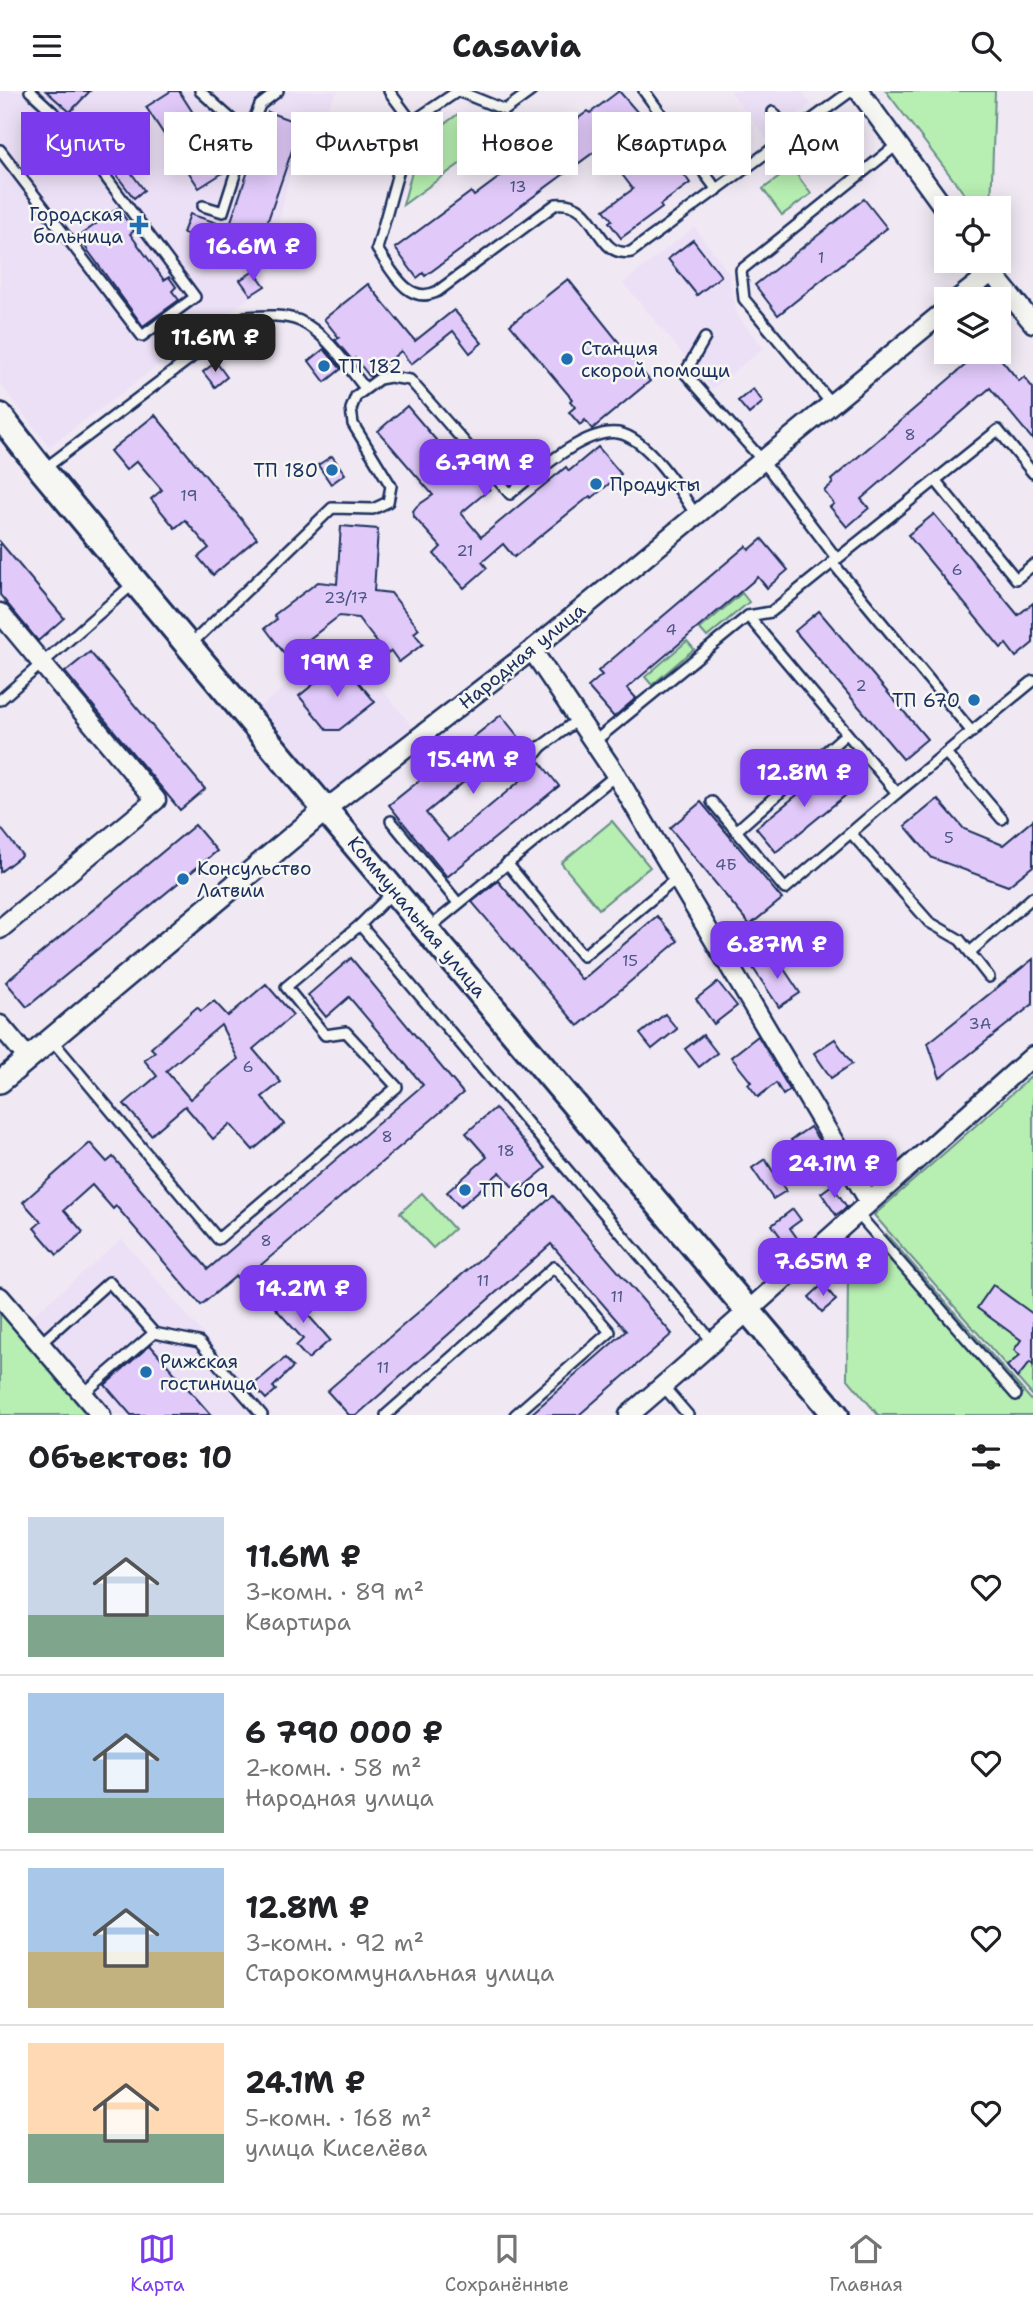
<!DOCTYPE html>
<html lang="ru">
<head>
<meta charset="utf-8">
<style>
	:root { --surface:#fff; --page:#f2f2f2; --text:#202124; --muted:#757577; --line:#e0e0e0; --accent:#7c3aed }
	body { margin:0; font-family:"Shantell Sans",sans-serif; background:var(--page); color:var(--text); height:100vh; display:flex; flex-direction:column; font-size:26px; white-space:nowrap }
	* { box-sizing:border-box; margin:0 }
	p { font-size:23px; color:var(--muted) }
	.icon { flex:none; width:38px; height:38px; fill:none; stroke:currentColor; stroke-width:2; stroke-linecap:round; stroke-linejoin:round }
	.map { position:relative; height:1324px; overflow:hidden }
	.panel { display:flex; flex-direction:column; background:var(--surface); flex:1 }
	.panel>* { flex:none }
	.top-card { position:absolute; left:21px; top:21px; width:992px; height:63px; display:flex; gap:14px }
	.tools { position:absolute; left:934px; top:105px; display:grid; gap:14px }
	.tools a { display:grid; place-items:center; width:77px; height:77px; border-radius:0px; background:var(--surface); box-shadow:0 4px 18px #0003; font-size:35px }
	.price { position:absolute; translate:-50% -60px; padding:0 16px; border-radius:14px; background:var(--accent); color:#fff; font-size:23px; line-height:46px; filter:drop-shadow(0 2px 4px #0008) }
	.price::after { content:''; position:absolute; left:50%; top:42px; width:21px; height:16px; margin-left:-10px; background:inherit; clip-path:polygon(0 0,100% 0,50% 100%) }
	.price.on { background:#222; color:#fff }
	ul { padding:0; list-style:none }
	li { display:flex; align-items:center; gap:21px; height:175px; padding:0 28px }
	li+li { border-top:2px solid var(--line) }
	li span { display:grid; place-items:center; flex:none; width:196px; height:140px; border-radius:0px; color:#555 }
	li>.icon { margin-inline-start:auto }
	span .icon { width:84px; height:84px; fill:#fffc; stroke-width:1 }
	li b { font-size:30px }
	h2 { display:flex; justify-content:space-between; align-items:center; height:84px; padding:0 28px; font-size:30px }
	.tag { padding:0 24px; border-radius:0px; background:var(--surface); box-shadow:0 4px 18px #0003; font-size:24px; line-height:63px }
	.tag.on { background:var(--accent); color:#fff }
	header { display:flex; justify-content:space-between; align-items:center; height:91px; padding:0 28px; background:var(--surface); font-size:32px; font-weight:700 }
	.tabs { display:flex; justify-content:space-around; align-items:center; height:98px; border-top:2px solid var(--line); background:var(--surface); font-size:19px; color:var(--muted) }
	.tabs a { display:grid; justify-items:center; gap:4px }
	.tabs .on { color:var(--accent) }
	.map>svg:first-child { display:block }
</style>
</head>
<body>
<header><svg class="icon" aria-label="menu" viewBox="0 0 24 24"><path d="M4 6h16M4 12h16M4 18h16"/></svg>Casavia<svg class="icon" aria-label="search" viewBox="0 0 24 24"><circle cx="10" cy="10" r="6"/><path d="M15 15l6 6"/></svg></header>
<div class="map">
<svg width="1033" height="1324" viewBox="0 0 1033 1324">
	<rect width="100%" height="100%" fill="#f0e9f4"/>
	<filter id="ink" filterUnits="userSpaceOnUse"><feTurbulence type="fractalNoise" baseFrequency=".0143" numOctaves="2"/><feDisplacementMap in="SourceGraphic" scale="14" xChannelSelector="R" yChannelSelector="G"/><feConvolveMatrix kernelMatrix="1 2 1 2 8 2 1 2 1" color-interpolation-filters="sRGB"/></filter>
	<g filter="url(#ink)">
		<g fill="#ece0f6">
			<path d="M0,0h338l-46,73 -27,122 -216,161 -49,-63z"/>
			<path d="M730,0h72l9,13 -45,34z"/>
			<path d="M694,136l36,47 7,41 27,33 -52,41 -89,-106z"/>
			<path d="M342,549l74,91 -90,72 -75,-89z"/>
			<path d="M122,1148l151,176h-178l-76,-88z"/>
		</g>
		<g fill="#b7eeb1" stroke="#698e88" stroke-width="2">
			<path d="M886,0h109l-4,117h-16z"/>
			<path d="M458,23l40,22 -95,69 17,-63z"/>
			<path d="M792,77l19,26 -29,21 -19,-26z"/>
			<path d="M742,502l7,9 -42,35 -7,-8z"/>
			<path d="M687,550l7,8 -42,36 -7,-8z"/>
			<path d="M612,730l38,46 -51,42 -38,-46z"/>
			<path d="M1033,984v321l-159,-181z"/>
			<path d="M422,1102l32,36 -21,19 -33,-35z"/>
			<path d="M886,1143l147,168v13h-155l-31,-37 1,-103z"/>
			<path d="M0,1213l95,111h-95z"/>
		</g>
		<g fill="#e1cafa" stroke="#1b2f5e" stroke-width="2" fill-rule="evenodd">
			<path d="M46,0h44l-20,21z"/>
			<path d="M171,0h8l50,78 -30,19 -53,-81z"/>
			<path d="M619,0l20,23 -8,6 34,45 8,-6 17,24 -30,22 2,3 -41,30 -12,-16 3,-2 -8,-10 29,-21 -32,-42 -176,129 -2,-3 -6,5 -22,-30 76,-56 3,4 114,-85 2,2z"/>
			<path d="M268,21l33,12 -46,134 -72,-25 7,-19 39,13z"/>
			<path d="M106,48l38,51 -10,8 -39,-51z"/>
			<path d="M864,108l23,29 -109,87 -23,-30z"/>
			<path d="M118,117l16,23 -4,3 34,46 5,-3 7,10 -4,4 7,9 -36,26 -65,-89z"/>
			<path d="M693,149l28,36 -24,19 -29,-36z"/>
			<path d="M254,180l11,15 -14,9 -11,-15z"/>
			<path d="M568,188l82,102 -58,48 -7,-9 -5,5 -11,-13 6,-5 -5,-6 2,-2 -62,-74z"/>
			<path d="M368,193l47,57 39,-31 28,33 -12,10 -17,-22 -42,33 -10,-13 -31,26 -15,-19 -3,2 -17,-20 4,-2 -15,-19z"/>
			<path d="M324,258l17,20 -16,13 -16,-21z"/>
			<path d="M990,261h5l24,29 5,-4 9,11v52l-43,-52 -129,111 8,9 -22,19 -17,-20 4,-3 -10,-13 9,-8 -2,-3 145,-124 3,5z"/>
			<path d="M216,271l11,15 -12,10 -12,-15z"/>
			<path d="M753,298l10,13 -14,12 -11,-13z"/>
			<path d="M407,315l64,75 7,-6 12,14 -29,24 20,24 85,-70 3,4 29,-24 23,27 -29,24 -2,-2 -76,61 -11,-13 -21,18 5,6 -23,20 -30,-34 7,-7 -27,-30 -1,-6 4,-5 16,-11 -55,-64z"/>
			<path d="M155,324l102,123 -44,37 -15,-18 11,-9 -24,-28 -10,8 -24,-29 11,-9 -25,-29 -11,9 -16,-19z"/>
			<path d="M332,365l13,18 -14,10 -13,-19z"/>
			<path d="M934,423l84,101 15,-12v40l-17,14 -10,-13 -5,4 -93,-113z"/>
			<path d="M341,435l37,3 -4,62 17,2 28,36 -5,4 9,11 -24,18 -8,-11 -5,3 -28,-36 -19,-2 -40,31 -3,-4 -12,10 -19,-25 12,-9 -3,-4 44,-33 19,2z"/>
			<path d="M762,448l26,31 -21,18 -9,-11 -131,111 9,10 -22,19 -26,-30 14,-12 -4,-4 148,-125 3,4z"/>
			<path d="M0,451l64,76 -26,23 -38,-46z"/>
			<path d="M819,520l108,128 -24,20 -108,-128z"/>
			<path d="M90,561l115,137 -25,21 -115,-138z"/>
			<path d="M335,576h11l29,35 -36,28h-12l-28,-34z"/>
			<path d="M501,624l24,30 -2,7 6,9 5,2 5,-2 20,25 -112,91 -58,-72zM499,662l22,27 -72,60 -23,-27z"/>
			<path d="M833,675l19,24 -76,62 -20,-24z"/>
			<path d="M938,708l26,30 39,16 30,-25v46l-25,20 -76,-28 -27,-32z"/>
			<path d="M701,711l81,97 -32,26 -80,-97z"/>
			<path d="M195,734l22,26 -190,156 -21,-25z"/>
			<path d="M0,736l22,28 -22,17z"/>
			<path d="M498,790l84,99 75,-64 21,25 -100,85 -106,-124z"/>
			<path d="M774,863l26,39 -21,14 -26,-39z"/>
			<path d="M351,867l112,135 -222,189 -5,-6 -35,29 -85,-99 -3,3 -21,-24 -28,25 19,22 -26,23 -23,-27 7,-6 -18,-20 67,-59 17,19 6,-5 95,112 215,-184 -74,-88 -23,20 -18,-22z"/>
			<path d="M1033,868v45l-93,74 -12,-35z"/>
			<path d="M718,891l19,24 -23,18 -18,-25z"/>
			<path d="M266,893l27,31 -40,34 28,33 -19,15 22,27 -31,26 -23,-26 -17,15 -28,-33 -34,29 -27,-31 33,-28 -13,-16 11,-8 -4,-4 46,-41 4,4 13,-10 14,15zM221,934l17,34 -48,40 -24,-28z"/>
			<path d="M665,923l12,15 -25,20 -12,-15z"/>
			<path d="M703,944l14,18 -18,14 -14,-18z"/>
			<path d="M758,945l32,54 -7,5 -7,-12 -18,14 -10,-13 3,-2 -20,-25z"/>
			<path d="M835,948l17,25 -21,14 -17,-25z"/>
			<path d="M495,1017l51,60 -29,24 -17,-20 -40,35 -13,-15 40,-35 -21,-24z"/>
			<path d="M810,1036l16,24 -19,13 -16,-24z"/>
			<path d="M797,1067l9,14 -23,14 3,5 -13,8 -21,-31 13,-9 9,14z"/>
			<path d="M832,1094l15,22 -11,8 -15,-22z"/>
			<path d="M553,1105l119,138 -93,81h-49l96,-84 -75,-87 -194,171h-8l-22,-24z"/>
			<path d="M793,1118l8,11 -11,8 12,17 -19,14 -13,-16 10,-7 -8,-11z"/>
			<path d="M823,1193l13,16 -14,12 -13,-15z"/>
			<path d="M993,1194l40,29v51l-3,-3 -13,16 -10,-12 13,-11 -6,-5 7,-10 -44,-32z"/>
			<path d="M290,1204l6,6 7,-6 12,14 -7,6 22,25 -22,19 -12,-13 7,-7 -28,-31z"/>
			<path d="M150,1254l13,15 48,55h-80l-26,-30z"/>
			<path d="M285,1267l8,9 -20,20 3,3 -10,9 -13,-14z"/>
		</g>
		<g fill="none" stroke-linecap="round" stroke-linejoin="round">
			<defs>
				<g id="service">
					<path d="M200,0l48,43 12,-29 18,-14"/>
					<path d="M389,0l23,31"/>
					<path d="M531,0l-26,19 -47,-19 -46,31 -35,127c14,20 31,58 61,42l118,-87c43,-5 38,55 75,48l220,-161"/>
					<path d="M644,0l73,99"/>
					<path d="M773,21l18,23"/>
					<path d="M0,59l142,186 53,-39 -128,-172 -37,-34"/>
					<path d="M203,115l20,6 25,-78"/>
					<path d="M705,247l-20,35 77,87 75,99"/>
					<path d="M831,312l-87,-104 -3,-29 157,-126"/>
					<path d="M44,378l201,-152c18,-1 38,-3 55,4 27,13 46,44 65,67"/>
					<path d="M936,390l80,98 17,-14"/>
					<path d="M832,471l140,170"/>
					<path d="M748,525l149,177 136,-112"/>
					<path d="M190,554l142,-137 41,1 15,-7 3,-16 -38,-62 -2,-15 5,-13 23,-17 11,-2 20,3 100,114c25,-20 74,-66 108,-61 30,5 62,57 77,81"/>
					<path d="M0,609l133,-116"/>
					<path d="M595,650l153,-125 23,-4 227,-182 35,43"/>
					<path d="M542,655l37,-27"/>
					<path d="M530,659l12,-4 -8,10"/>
					<path d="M946,662l56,66"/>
					<path d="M712,711l73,87 112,-96"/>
					<path d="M391,730l67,82"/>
					<path d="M736,740l110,-97"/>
					<path d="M851,742l78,89 31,18 29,37"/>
					<path d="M507,772l76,93 94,-78"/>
					<path d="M360,834l353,417"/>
					<path d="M429,837l187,-153"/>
					<path d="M970,861l63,-55"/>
					<path d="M51,948l167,200 179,-152 -51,-55 -21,3 -39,-48 74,-62 33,-33"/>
					<path d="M857,1122l159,182"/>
					<path d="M40,1253l69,-62 45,51 45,9 63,73"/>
					<path d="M663,1295l25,29"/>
					<path d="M83,1303l71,-61"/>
					<path d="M386,1324l168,-148 56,65 -95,83"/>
				</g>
				<g id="minor">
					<path d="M859,0l88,121"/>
					<path d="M982,170l51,62"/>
					<path d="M958,208l33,-26"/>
					<path d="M0,522l156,187 -156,129"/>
					<path d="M532,559l84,125 253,426"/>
					<path d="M326,718l206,-159 415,-341"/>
					<path d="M0,934l27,32"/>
					<path d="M0,1206l101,118"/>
					<path d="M629,1324c137,-117 269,-240 404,-359"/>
				</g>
				<path id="tertiary" d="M0,991l326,-273"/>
				<path id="secondary" d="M0,325l42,54 266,319 528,626"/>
			</defs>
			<use href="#service" stroke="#1b2f5e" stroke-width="14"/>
			<use href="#minor" stroke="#1b2f5e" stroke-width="23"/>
			<use href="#tertiary" stroke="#1b2f5e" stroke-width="26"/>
			<use href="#secondary" stroke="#1b2f5e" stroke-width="30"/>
			<use href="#service" stroke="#f6f6f2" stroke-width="9"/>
			<use href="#minor" stroke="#f6f6f2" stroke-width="18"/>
			<use href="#tertiary" stroke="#f6f6f2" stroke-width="21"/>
			<use href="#secondary" stroke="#f6f6f2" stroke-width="24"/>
		</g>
	</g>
	<g fill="#1f6fb2" stroke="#f6f6f2" stroke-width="2.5">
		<path d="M135.5 123.5h7v7h7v7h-7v7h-7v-7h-7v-7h7z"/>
		<circle cx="567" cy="268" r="7"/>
		<circle cx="324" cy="275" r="7"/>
		<circle cx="332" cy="379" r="7"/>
		<circle cx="596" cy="393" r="7"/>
		<circle cx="974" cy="609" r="7"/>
		<circle cx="183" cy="788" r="7"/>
		<circle cx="465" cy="1099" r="7"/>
		<circle cx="146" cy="1281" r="7"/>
	</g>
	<g text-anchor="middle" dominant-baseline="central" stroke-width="5" stroke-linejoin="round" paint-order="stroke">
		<g font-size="16" fill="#4c5685">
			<text x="518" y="95">13</text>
			<text x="821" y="166">1</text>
			<text x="910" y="343">8</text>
			<text x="189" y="404">19</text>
			<text x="465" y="459">21</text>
			<text x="957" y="478">6</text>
			<text x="346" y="506">23/17</text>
			<text x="671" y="538">4</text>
			<text x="861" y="594">2</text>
			<text x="949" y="746">5</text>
			<text x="726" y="773">4Б</text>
			<text x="630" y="869">15</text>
			<text x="980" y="932">3А</text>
			<text x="248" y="975">6</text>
			<text x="387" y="1045">8</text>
			<text x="506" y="1059">18</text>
			<text x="266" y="1149">8</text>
			<text x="483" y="1189">11</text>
			<text x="617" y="1205">11</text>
			<text x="383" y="1276">11</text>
		</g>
		<g font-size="19" fill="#1b2f5e" stroke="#f6f6f2" text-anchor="start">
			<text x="123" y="123" text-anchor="end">Городская<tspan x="123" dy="22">больница</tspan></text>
			<text x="581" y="257">Станция<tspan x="581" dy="22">скорой помощи</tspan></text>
			<text x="338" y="275">ТП 182</text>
			<text x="318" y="379" text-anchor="end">ТП 180</text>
			<text x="610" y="393">Продукты</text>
			<text x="960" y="609" text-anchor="end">ТП 670</text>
			<text x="197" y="777">Консульство<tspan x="197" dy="22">Латвии</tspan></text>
			<text x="479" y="1099">ТП 609</text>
			<text x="160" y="1270">Рижская<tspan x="160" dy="22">гостиница</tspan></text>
		</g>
		<g font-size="19" fill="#1b2f5e" stroke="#f6f6f2">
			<text transform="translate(522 565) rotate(-39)">Народная улица</text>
			<text transform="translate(417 826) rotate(50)">Коммунальная улица</text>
		</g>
	</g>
</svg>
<div class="tools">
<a><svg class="icon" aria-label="locate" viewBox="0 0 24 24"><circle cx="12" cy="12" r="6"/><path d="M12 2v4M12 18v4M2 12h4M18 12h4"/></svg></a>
<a><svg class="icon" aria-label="layers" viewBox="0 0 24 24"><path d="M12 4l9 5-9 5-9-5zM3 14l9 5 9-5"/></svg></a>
</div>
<b class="price" style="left:253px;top:192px">16.6M ₽</b>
<b class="price on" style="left:215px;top:283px">11.6M ₽</b>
<b class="price" style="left:485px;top:408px">6.79M ₽</b>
<b class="price" style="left:337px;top:608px">19M ₽</b>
<b class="price" style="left:473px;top:705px">15.4M ₽</b>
<b class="price" style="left:804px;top:718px">12.8M ₽</b>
<b class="price" style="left:777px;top:890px">6.87M ₽</b>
<b class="price" style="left:834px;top:1109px">24.1M ₽</b>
<b class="price" style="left:823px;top:1207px">7.65M ₽</b>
<b class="price" style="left:303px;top:1234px">14.2M ₽</b>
<div class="top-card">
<a class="tag on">Купить</a>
<a class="tag">Снять</a>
<a class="tag">Фильтры</a>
<a class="tag">Новое</a>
<a class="tag">Квартира</a>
<a class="tag">Дом</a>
</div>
</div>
<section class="panel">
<h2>Объектов: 10<svg class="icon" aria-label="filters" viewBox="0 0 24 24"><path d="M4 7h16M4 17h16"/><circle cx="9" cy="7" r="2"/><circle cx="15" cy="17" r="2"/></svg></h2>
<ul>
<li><span style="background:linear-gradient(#c9d6e8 70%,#7fa58c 0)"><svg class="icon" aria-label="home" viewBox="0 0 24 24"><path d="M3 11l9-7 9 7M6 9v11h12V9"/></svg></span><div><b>11.6M ₽</b><p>3-комн. · 89 m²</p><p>Квартира</p></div><svg class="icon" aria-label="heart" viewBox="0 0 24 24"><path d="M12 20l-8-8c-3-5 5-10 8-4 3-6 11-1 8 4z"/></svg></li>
<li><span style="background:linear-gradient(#a9c7e8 75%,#7fa58c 0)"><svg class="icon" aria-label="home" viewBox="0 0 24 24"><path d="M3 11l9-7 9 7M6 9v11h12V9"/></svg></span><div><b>6 790 000 ₽</b><p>2-комн. · 58 m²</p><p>Народная улица</p></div><svg class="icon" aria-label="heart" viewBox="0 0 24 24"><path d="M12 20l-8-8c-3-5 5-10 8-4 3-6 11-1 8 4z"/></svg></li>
<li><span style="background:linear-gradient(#a9c7e8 60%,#c2b280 0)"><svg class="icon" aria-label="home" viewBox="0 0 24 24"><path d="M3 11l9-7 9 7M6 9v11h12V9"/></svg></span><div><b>12.8M ₽</b><p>3-комн. · 92 m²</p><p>Старокоммунальная улица</p></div><svg class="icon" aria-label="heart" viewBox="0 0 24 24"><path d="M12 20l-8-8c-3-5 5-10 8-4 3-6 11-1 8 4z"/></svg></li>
<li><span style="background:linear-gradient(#ffd9b3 65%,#7fa58c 0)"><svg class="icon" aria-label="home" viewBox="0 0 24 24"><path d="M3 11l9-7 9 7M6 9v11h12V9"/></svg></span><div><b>24.1M ₽</b><p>5-комн. · 168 m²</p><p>улица Киселёва</p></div><svg class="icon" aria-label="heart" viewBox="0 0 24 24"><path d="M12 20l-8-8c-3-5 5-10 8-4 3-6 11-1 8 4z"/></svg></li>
</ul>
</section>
<nav class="tabs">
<a class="on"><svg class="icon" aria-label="map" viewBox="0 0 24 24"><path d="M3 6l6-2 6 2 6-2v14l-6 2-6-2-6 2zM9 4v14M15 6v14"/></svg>Карта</a>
<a><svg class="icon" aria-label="saved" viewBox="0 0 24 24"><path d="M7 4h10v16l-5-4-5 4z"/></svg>Сохранённые</a>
<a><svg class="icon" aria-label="home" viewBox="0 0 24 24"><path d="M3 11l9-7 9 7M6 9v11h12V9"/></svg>Главная</a>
</nav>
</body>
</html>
